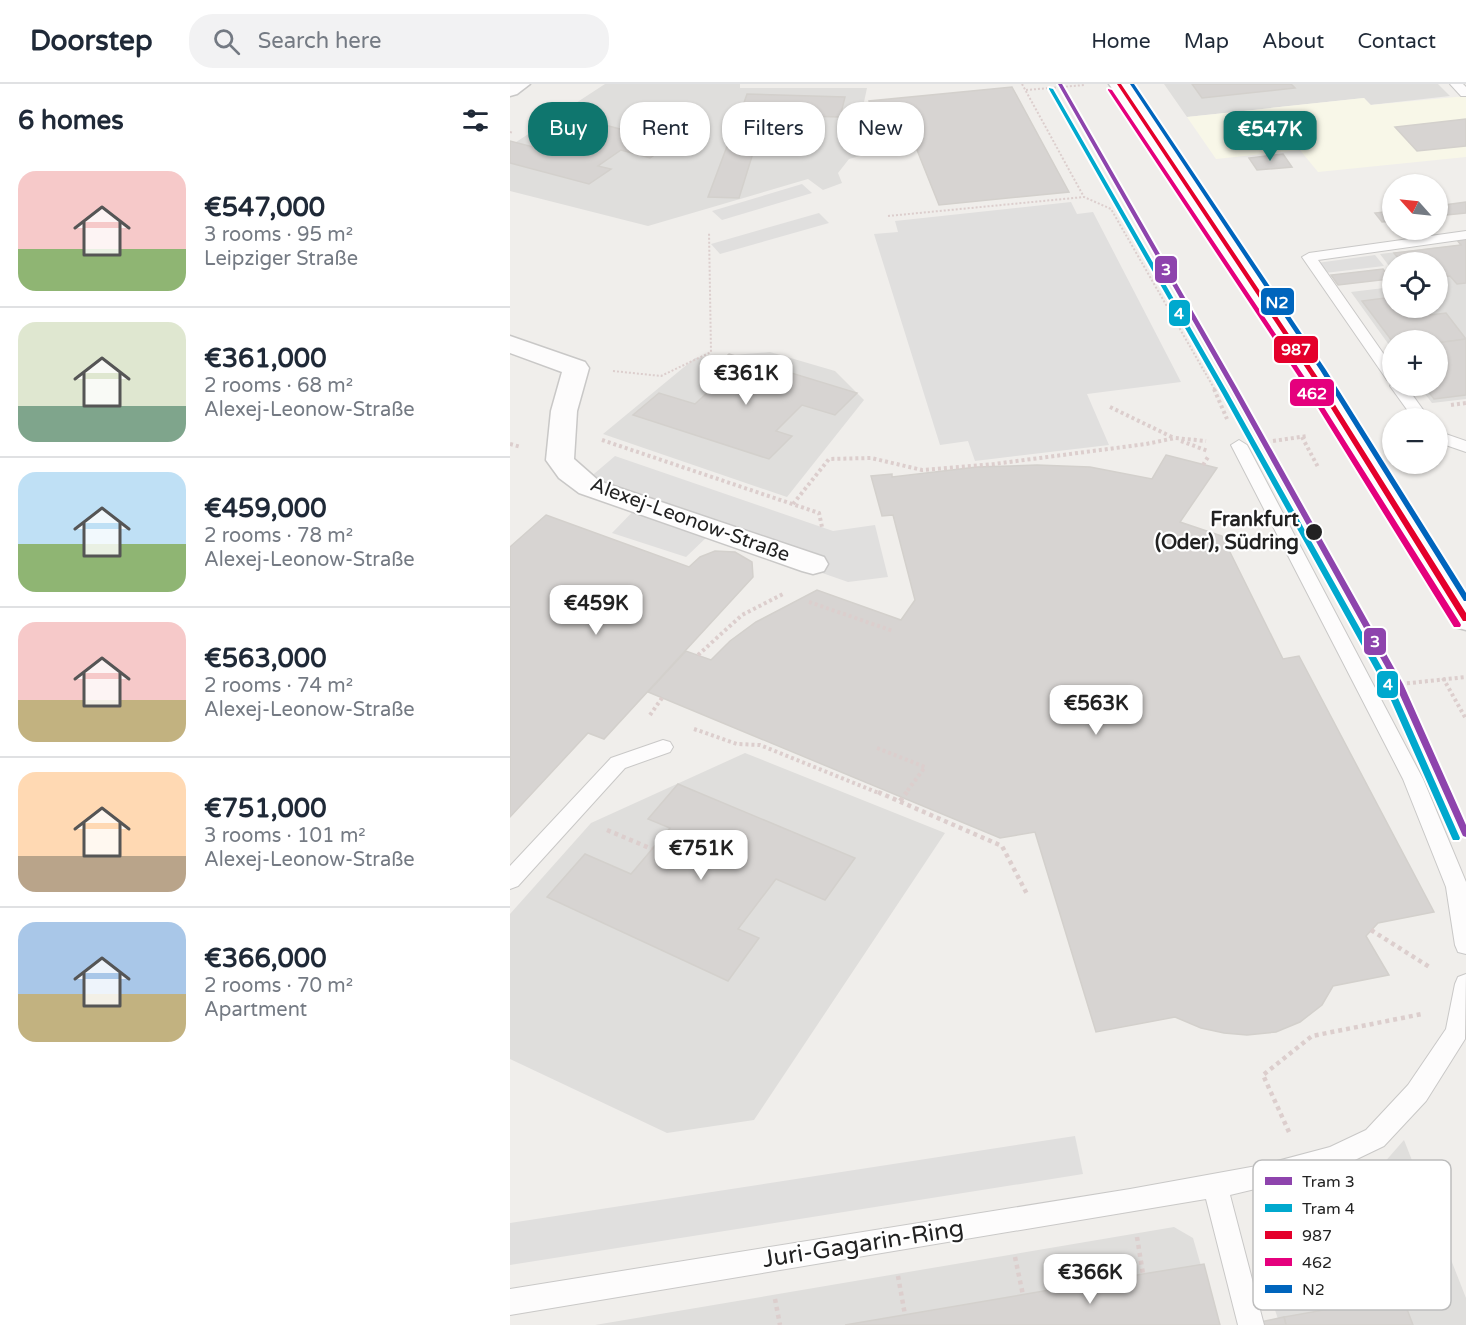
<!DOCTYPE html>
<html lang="en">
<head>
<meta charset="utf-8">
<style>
	:root { --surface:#fff; --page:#f2f2f3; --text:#1f2937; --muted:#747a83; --line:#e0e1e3; --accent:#0f766e }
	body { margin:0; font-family:"Varela Round",sans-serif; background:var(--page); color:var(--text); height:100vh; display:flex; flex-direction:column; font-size:22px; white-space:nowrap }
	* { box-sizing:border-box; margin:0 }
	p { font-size:20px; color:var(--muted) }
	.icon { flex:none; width:33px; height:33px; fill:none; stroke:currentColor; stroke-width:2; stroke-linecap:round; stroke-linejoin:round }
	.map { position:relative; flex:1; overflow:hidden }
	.sheet { display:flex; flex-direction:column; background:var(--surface); width:510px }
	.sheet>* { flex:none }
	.banner { position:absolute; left:18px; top:18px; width:570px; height:54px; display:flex; gap:12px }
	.needle { width:39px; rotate:297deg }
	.buttons { position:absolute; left:872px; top:90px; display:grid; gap:12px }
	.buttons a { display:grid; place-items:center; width:66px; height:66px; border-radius:50%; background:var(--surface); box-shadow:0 2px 4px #0004; font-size:30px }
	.price { position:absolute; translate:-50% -51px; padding:0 14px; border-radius:12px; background:#fff; color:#222; font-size:20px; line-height:39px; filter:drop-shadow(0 2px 3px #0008) }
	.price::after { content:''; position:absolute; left:50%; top:36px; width:18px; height:14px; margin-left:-9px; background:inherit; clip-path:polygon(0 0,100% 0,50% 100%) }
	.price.selected { background:var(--accent); color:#fff }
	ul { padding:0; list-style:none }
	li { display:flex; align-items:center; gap:18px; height:150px; padding:0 18px }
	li+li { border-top:2px solid var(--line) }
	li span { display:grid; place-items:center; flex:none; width:168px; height:120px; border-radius:18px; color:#555 }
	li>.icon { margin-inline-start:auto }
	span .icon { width:72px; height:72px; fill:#fffc; stroke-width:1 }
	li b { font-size:26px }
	h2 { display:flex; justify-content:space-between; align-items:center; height:72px; padding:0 18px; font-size:26px }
	.chip { padding:0 21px; border-radius:24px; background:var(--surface); box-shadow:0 2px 4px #0004; font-size:21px; line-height:54px }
	.chip.selected { background:var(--accent); color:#fff }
	header { display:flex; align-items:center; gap:36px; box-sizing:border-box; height:84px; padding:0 30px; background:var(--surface); border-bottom:2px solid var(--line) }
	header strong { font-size:28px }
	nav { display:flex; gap:33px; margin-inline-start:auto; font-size:21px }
	.search { width:420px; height:54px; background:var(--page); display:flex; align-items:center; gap:15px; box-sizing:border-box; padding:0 21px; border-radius:24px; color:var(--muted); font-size:22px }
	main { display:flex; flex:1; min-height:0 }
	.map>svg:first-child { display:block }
</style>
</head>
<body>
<header>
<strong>Doorstep</strong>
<div class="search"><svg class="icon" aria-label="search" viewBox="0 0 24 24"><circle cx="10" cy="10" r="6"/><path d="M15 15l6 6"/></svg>Search here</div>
<nav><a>Home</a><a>Map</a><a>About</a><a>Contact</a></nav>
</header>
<main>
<section class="sheet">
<h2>6 homes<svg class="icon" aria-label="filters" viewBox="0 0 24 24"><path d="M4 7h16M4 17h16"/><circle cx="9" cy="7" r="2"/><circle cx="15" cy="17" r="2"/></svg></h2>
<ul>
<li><span style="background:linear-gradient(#f6c9c9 65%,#8fb573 0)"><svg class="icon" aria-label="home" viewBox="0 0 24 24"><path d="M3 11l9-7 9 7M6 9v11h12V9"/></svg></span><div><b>€547,000</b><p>3 rooms · 95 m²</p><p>Leipziger Straße</p></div></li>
<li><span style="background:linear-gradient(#dfe7d0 70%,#7fa58c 0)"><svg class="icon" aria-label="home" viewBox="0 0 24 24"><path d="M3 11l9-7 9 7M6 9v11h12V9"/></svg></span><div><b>€361,000</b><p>2 rooms · 68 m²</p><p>Alexej-Leonow-Straße</p></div></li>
<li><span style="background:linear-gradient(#bfe0f5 60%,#8fb573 0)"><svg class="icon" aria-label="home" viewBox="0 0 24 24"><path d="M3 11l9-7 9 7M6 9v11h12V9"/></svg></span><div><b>€459,000</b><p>2 rooms · 78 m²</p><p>Alexej-Leonow-Straße</p></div></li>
<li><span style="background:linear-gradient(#f6c9c9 65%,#c2b280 0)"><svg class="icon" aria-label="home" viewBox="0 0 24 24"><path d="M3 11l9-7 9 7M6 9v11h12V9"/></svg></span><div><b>€563,000</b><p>2 rooms · 74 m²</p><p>Alexej-Leonow-Straße</p></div></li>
<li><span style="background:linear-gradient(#ffd9b3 70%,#b9a48a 0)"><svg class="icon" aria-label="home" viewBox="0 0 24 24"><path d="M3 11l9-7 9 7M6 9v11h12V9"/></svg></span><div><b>€751,000</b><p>3 rooms · 101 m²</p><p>Alexej-Leonow-Straße</p></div></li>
<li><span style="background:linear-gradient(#a9c7e8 60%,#c2b280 0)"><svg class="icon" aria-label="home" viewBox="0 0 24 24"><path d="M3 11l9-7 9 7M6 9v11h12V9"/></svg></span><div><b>€366,000</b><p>2 rooms · 70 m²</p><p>Apartment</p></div></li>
</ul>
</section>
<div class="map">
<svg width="956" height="1241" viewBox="0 0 956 1241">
	<rect width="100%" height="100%" fill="#f0eeeb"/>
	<g fill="#dfdedc">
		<path d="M95,0h135v4h127l-3,14 10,50 -25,7 -11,14 4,10 -19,7 -15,-11 -160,47 -138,-35v-45z"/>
		<path d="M654,0h274l12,12 -80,9 -6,-7 -177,19z"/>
		<path d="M956,160v155l-34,4 -13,-17h18v-46h-45v9l-41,-57 41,-5v21h45v-46h-45v8l-12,-16z"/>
		<path d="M260,268l65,19 29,29 -77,97 -184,-63 92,-76z"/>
		<path d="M235,669l200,80 -191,287 -87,13 -157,-74v-145l81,-91z"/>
		<path d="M894,1056l62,158v27h-186l-10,-30 56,-9 -23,-82 59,-16z"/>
		<path d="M664,1143l19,11 25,87h-623z"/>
	</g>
	<path fill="#f8f7e8" d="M956,12v61l-148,15 -18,-22 -84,9 -29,-42 177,-19 7,7z"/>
	<g fill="#e0dfde">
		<path d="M292,100l10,9 -90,27 -10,-9z"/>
		<path d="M561,118l6,12 16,-2 88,170 -94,12 22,51 -134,16 -7,-20 -28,4 -66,-211 24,-2 -3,-11z"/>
		<path d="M309,129l10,10 -109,31 -9,-10z"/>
		<path d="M865,171l9,11 -59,7 -8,-10z"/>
		<path d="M105,372l218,75 42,-6 13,52 -40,5 -138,-48 -24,23 -74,-24 33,-34 -57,-20z"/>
		<path d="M565,1052l8,38 -573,91v-42z"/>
	</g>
	<g fill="#d7d4d2" stroke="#d3d0cc" stroke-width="1.5">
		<path d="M682,0h99l4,4 -93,10z"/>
		<path d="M502,3l57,105 -130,13 -24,-60 -33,3 -13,-47z"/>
		<path d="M237,10l98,3 -5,20 -100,-3z"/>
		<path d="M58,31l104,28 -22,15 -29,-8 -23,16 13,3 -22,15 -79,-21v-22l23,6 25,-15 -12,-3z"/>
		<path d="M956,35v27l-49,5 -22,-24z"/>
		<path d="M222,49l74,2 -5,19 -48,-1 -14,45 -31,-1z"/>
		<path d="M773,70l9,13 -35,3 -8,-12z"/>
		<path d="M956,118v11l-29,3v-10z"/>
		<path d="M882,127v10l-10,1 -7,-9z"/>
		<path d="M956,155v44l-9,1 -7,-8 -13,1v-15h-36l-7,-9 67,-8 -4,-5z"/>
		<path d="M873,185l7,10 -52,6 -7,-10z"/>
		<path d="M882,213v11h32l6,7 16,-2 20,26 -29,4v-3l-45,1 -30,-40z"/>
		<path d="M956,255v56l-32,4 -10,-13h13v-43z"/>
		<path d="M219,270l128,39 -22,22 -33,-10 -26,26 16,5 -23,23 -136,-44 26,-22 36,11 27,-25 -16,-5z"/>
		<path d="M656,371l51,13 -37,54 42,14 61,123 16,-3 135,256 -56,11 -12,13 23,39 -56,11 -11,19 -22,17 -24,10 -29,3 -23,-2 -23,-5 -26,-11 -79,15 -61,-200 -35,6 -352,-146 38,-41 25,9 19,-19 26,-19 61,-32 84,30 14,-20 -22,-85 -11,1 -11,-40 21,-2v3l85,-10 60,-2 53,2 62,12z"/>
		<path d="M36,431l143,52 11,-10 15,-6 20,1 17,10 1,15 -149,162 -16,-6 -78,84v-270z"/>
		<path d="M168,700l177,74 -30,42 -49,-21 -38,50 21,9 -31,43 -181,-84 38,-43 46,20 39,-46 -22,-9z"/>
		<path d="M694,1180l16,61h-375l298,-51z"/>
		<path d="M892,1212l11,29h-127l-2,-8z"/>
		<path d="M774,1233l2,8h-42l7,-1z"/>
	</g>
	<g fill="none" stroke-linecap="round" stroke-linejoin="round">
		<defs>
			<g id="service">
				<path d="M940,0h13l3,3v9h-5z"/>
				<path d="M956,147v8l-148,21 74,106v16l-5,-2 -85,-123 7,-4z"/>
				<path d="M882,299v3h14l23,32h-16l-23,-32z"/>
				<path d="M927,347l29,10v11l-29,-10z"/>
				<path d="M729,356l8,5 176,334 43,103v72l-8,-2 -3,-7 -9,-58 -43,-108 -172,-334z"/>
				<path d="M153,656l7,2 3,5 -3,5 -45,16 -107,118 -8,3v-23l101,-108z"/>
				<path d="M956,890l-1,65 -39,62 -42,45 -50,24 -104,25 34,130h-26l-32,-126 -696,116v-26l620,-100 132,-24 68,-18 36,-17 42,-45 38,-56 9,-45 3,-7z"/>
			</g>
			<g id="minor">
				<path d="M0,0h20l-13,10 -7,2z"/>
				<path d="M0,252l75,26 4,6 -12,43 -3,48 25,22 225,76 4,7 -4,7 -11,3 -11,-3 -223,-78 -20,-15 -13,-18 5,-49 11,-39 -52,-19z"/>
			</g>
			<path id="tertiary" d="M599,0h20l198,292 139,218v36l-11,-3 -154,-251z"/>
		</defs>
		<use href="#service" stroke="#c9c8c7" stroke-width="2"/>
		<use href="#minor" stroke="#c9c8c7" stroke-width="3"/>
		<use href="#tertiary" stroke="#c9c8c7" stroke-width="3"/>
		<g stroke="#dccecd" stroke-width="2" stroke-dasharray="2 2" stroke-linecap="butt">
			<path d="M512,0l62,113 27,12 104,181"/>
			<path d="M516,6l59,-5"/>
			<path d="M0,48l3,1"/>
			<path d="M378,132l196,-19"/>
			<path d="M103,287l48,5 50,-24 -2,-120"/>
		</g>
		<g stroke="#dccecd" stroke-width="4" stroke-dasharray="3 3" stroke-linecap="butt">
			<path d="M704,305l13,30"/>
			<path d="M941,321l15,-2"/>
			<path d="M600,323l64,31"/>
			<path d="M792,353l16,30"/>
			<path d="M92,356l217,73 3,14"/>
			<path d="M671,357l27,10"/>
			<path d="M763,357l34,-5"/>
			<path d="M0,360l11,3"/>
			<path d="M693,381l5,-8"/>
			<path d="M283,420l36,-45 42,-1 51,12 72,-6 152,-20 29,-6 31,3"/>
			<path d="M299,518l84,29"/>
			<path d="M188,571l44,-40 43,-22"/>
			<path d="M933,594l23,41"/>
			<path d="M891,600l65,-7"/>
			<path d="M140,631l12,-17"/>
			<path d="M184,645l43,15 23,1 121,49"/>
			<path d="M367,664l48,19 -20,27"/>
		</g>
		<g stroke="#dccecd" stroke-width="4.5" stroke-dasharray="4 4" stroke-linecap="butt">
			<path d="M368,708l124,54 25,48"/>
			<path d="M390,717l7,-9"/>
			<path d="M97,746l45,19"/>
			<path d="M861,846l60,38"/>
			<path d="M779,1048l-26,-57 49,-39 110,-22"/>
			<path d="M627,1153l6,37"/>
			<path d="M505,1173l8,38"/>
			<path d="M388,1192l7,39"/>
			<path d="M265,1215l5,26"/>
		</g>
		<use href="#service" fill="#fdfcfc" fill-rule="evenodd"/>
		<use href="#minor" fill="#fdfcfc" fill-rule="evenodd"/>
		<use href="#tertiary" fill="#fdfcfc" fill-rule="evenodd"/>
		<defs>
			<path id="bus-1" d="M607,0h4l196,292 149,237v8h-3l-152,-245z"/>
			<path id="bus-2" d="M598,5l4,1 196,292 152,241 1,2 -1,2h-6l-152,-245 -194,-292z"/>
			<path id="bus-3" d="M620,0h4l192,286 140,223v8h-2l-144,-231z"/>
		</defs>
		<use href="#bus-1" stroke="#fff" stroke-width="4"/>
		<use href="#bus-2" stroke="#fff" stroke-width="4"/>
		<use href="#bus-3" stroke="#fff" stroke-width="4"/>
		<use href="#bus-1" fill="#e4002b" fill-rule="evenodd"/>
		<use href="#bus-2" fill="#e5007d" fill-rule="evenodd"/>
		<use href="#bus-3" fill="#0065bd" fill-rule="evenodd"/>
		<defs>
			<path id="tram-1" d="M548,0h4l175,304 166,296 63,141v12l-3,-1 -1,-2 -67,-150 -164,-296z"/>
			<path id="tram-2" d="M539,4l4,1 175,304 166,296 66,149 -1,2h-6l-1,-2 -66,-149 -164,-296 -173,-304z"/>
		</defs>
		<use href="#tram-1" stroke="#fff" stroke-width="4"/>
		<use href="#tram-2" stroke="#fff" stroke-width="4"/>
		<use href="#tram-1" fill="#8e44ad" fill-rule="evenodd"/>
		<use href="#tram-2" fill="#00a9ce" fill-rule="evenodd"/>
	</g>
	<circle fill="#222" stroke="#fff" stroke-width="2" cx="804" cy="448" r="9"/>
	<g text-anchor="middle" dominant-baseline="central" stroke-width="4.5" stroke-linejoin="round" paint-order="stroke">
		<g font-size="20" fill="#222" stroke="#fff">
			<text transform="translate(180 436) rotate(20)">Alexej-Leonow-Straße</text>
		</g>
		<g font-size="20" font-weight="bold" fill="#222" stroke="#fff" text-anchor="end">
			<text x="789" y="436">Frankfurt<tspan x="789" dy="23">(Oder), Südring</tspan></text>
		</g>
		<g font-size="24" fill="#222" stroke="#fff">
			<text transform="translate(353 1160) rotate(-9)">Juri-Gagarin-Ring</text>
		</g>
	</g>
	<rect x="743" y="1076" width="198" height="150" rx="9" fill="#fff" stroke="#bdbdbd" stroke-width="1.5"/>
	<rect x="755" y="1093" width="27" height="8" fill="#8e44ad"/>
	<rect x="755" y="1120" width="27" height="8" fill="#00a9ce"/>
	<rect x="755" y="1147" width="27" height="8" fill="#e4002b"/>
	<rect x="755" y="1174" width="27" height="8" fill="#e5007d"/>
	<rect x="755" y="1201" width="27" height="8" fill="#0065bd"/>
	<g font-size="16" fill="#222">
		<text x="792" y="1103">Tram 3</text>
		<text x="792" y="1130">Tram 4</text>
		<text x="792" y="1157">987</text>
		<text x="792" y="1184">462</text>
		<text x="792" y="1211">N2</text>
	</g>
	<g stroke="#fff" stroke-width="2">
		<rect x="644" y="171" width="24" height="29" rx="6" fill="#8e44ad"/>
		<rect x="750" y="203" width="35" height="29" rx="6" fill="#0065bd"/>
		<rect x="658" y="215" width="23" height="28" rx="6" fill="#00a9ce"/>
		<rect x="763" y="251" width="46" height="29" rx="6" fill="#e4002b"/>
		<rect x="779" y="294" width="46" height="29" rx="6" fill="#e5007d"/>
		<rect x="853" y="543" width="24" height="29" rx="6" fill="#8e44ad"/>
		<rect x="866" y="586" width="23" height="29" rx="6" fill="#00a9ce"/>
	</g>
	<g font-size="16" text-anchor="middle" font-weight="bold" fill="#fff">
		<text x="656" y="191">3</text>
		<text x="767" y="224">N2</text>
		<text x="669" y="235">4</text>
		<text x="786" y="271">987</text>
		<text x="802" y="315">462</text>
		<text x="865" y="563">3</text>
		<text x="878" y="606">4</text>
	</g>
</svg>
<div class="buttons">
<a><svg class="needle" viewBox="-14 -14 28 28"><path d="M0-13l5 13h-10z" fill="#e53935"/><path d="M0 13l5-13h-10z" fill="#747a83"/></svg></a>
<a><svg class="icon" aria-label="locate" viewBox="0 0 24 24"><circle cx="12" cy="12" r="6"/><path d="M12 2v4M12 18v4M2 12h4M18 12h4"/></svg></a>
<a>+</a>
<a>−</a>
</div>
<b class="price selected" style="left:760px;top:78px">€547K</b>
<b class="price" style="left:236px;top:322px">€361K</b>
<b class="price" style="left:86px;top:552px">€459K</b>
<b class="price" style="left:586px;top:652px">€563K</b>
<b class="price" style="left:191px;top:797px">€751K</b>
<b class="price" style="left:580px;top:1221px">€366K</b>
<div class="banner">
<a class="chip selected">Buy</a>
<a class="chip">Rent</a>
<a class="chip">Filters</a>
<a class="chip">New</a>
</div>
</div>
</main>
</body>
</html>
